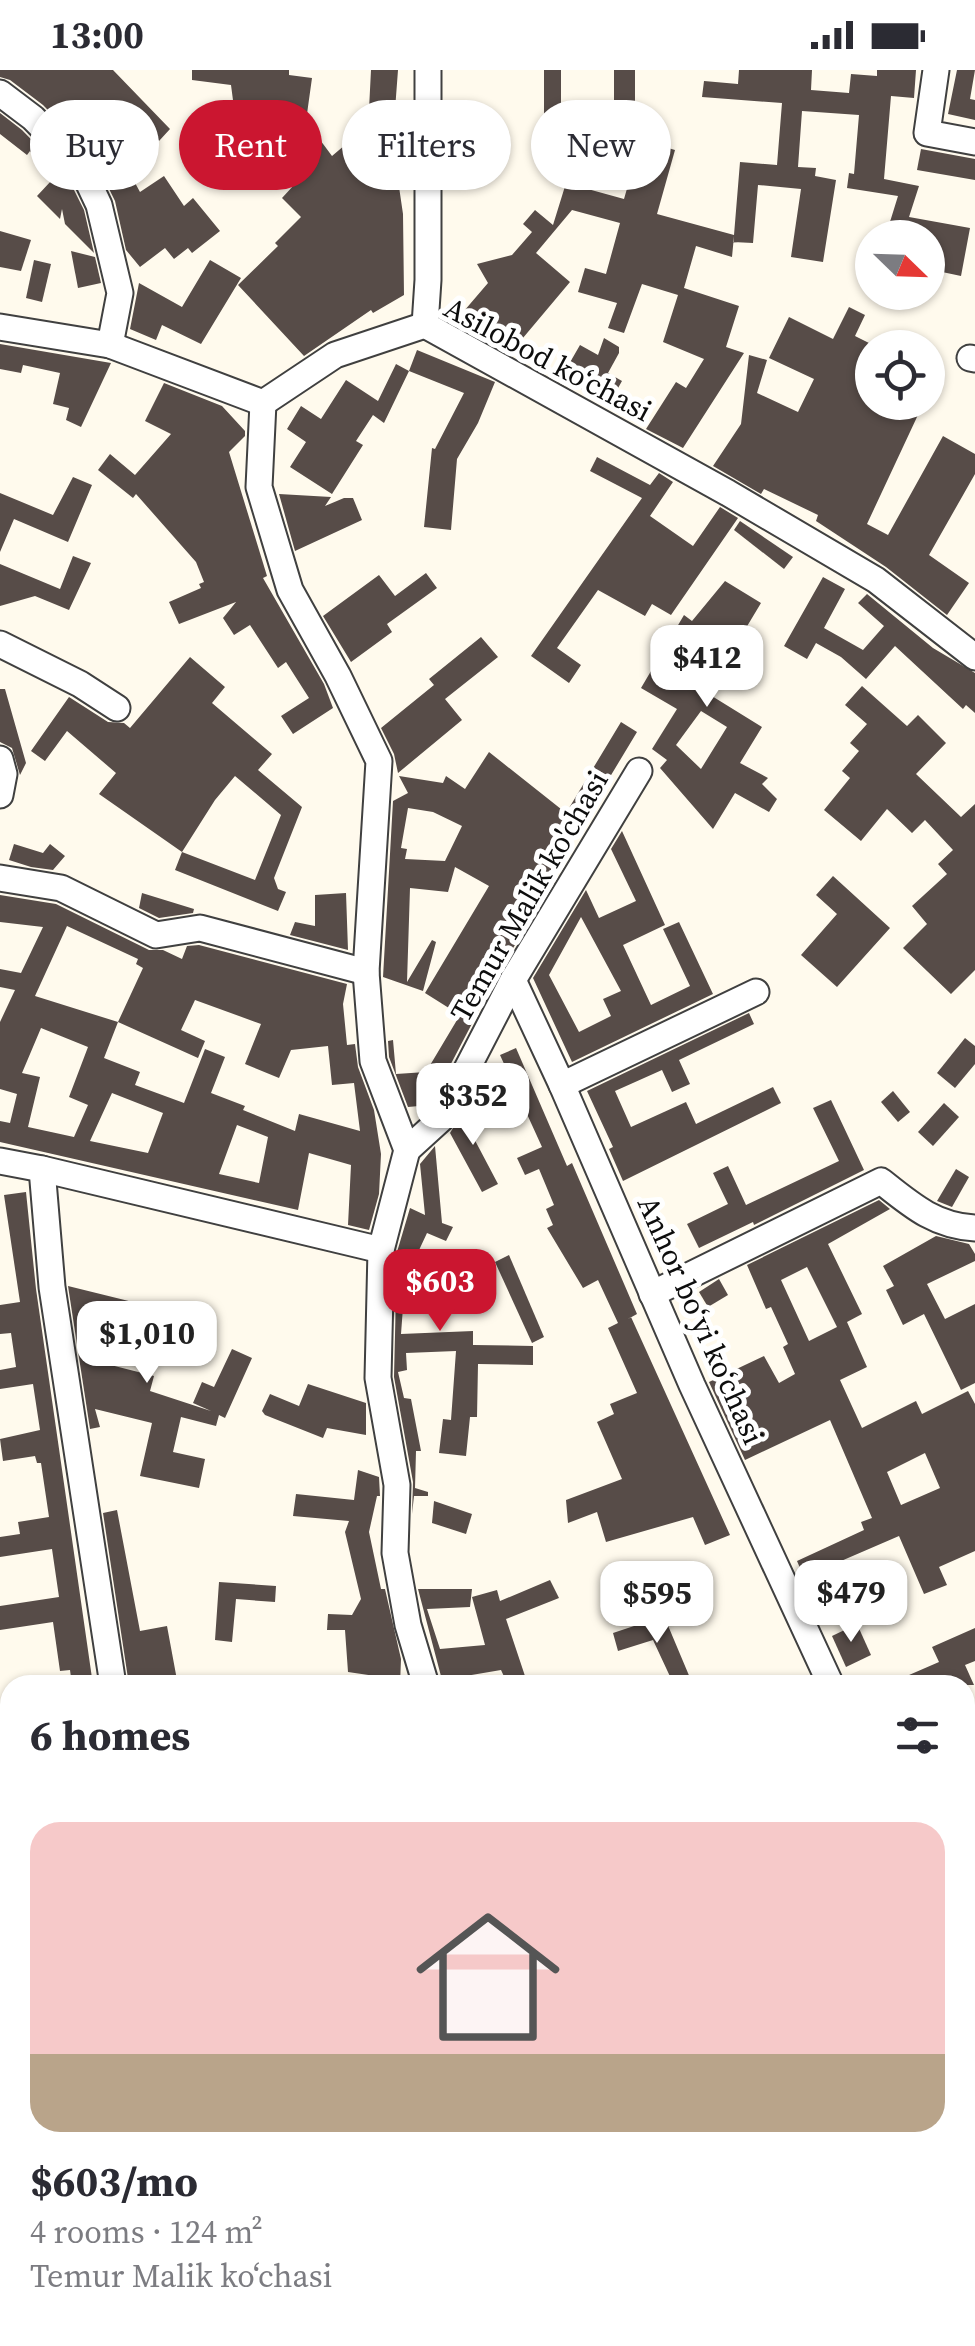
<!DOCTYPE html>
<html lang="en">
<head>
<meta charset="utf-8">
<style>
	:root { --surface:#fff; --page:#f2f2f3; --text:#2b2b33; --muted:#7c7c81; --line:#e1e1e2; --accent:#cb1630 }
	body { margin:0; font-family:"Source Serif 4",serif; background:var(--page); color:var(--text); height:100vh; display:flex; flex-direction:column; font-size:38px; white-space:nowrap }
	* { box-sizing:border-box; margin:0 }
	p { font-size:32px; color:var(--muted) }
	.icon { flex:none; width:55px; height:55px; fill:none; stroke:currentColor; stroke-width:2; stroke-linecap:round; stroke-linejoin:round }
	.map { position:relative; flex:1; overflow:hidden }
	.side { position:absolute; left:0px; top:1605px; width:975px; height:672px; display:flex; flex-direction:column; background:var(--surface); border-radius:30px 30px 0 0; box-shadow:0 2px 8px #0004 }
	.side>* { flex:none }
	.top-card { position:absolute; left:30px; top:30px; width:915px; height:90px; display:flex; gap:20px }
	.needle { width:65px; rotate:113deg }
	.fabs { position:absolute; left:855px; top:150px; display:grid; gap:20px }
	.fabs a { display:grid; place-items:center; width:90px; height:90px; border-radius:50%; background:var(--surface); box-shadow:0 2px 8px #0004; font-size:50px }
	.price { position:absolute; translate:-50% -85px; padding:0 22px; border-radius:20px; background:#fff; color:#222; font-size:32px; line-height:65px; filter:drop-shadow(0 2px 5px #0008) }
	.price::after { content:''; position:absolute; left:50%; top:60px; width:30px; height:22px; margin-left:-15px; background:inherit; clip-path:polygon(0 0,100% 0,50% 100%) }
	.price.active { background:var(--accent); color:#fff }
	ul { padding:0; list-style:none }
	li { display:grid; align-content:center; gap:20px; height:530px; padding:0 30px }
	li+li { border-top:2px solid var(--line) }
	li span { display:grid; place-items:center; height:310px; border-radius:30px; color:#555 }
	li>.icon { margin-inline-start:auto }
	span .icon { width:180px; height:180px; fill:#fffc; stroke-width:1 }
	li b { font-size:42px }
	h2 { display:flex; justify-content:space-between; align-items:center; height:120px; padding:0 30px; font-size:42px }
	.chip { padding:0 35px; border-radius:45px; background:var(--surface); box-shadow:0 2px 8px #0004; font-size:35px; line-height:90px }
	.chip.active { background:var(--accent); color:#fff }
	.status { display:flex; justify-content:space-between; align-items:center; height:70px; padding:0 50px; background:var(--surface); direction:ltr }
	.status svg { height:28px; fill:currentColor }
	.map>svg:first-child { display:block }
</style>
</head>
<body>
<div class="status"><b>13:00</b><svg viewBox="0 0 49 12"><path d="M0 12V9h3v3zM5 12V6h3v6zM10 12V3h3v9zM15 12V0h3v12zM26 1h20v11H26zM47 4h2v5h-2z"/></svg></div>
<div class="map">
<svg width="975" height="2276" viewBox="0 0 975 2276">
	<rect width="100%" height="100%" fill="#fffaed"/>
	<g fill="#574c48" fill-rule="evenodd">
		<path d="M0,0h113l57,59 -11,12 -17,-18 -26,25 24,44 24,-16 20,30 9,-8 27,33 -28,22 -4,-5 -14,11 -9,-11 -25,19 -14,-17 -11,-49 -22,-45 -50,-51 -33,-25 -10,-3z"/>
		<path d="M192,0h97v5l23,3 -6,43 26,35 26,-22 -1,-5h11l3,-59h27l-3,40 12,1 -1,69h-8l5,34 1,81 -31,18 -2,-3 -67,46 -66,-71 40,-39 -3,-3 26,-26 -19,-19 12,-13 -12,-11 7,-7 -35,-45 -18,1 -5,-38 -39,-5z"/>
		<rect x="544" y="0" width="17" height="54"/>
		<path d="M614,0h21v70h-50l-1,-20h30z"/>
		<path d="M739,0h73l-1,20 38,3 2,-19 26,2v-6h39l-2,28 -23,-2 -7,83 35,7 -10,31 61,11 -9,48 -33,-7v-31h-43l13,-42 -51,-8 2,-15 5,1 5,-59 -57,-4 -4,56 18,1 -1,8 21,4 -13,82 -32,-5 10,-68 -43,-4 -5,58 -20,-1 1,-6 -2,21 -36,-11 -12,42 55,18 -13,41 18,6 -61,95 -37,-19 30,-47 10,6 18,-29 -41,-17 15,-47 -36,-11 -18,49 -16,-5 9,-25 -39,-11 7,-24 21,6 14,-51 -48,-13 -36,43 34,29 -58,69 -48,-40 24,-28 -11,-19 35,-9 20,-23 -9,-8 12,-14 18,15 13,-42 58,16 17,-59 34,10 -18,64 77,21 6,-73 37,3 5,-62 -80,-6 2,-16 34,3z"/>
		<path d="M957,0h18l-5,29 5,1v20l-27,-6z"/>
		<path d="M0,43l22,17 45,46 17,34 10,43 -29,-29 -3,-15 -2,10 -23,-23 14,-15 -21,-30 -3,4 -27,-21z"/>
		<path d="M921,79l54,10v21l-58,-10z"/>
		<rect x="445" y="90" width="24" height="22"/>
		<path d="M0,161l31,9 -10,31 -21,-4z"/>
		<path d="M71,181l24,6 6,26 -23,5z"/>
		<path d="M34,190l17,4 -9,38 -16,-4z"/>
		<path d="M210,190l31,18 -40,66 -39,-19 -6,15 -26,-11 9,-46 43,24z"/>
		<path d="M849,237l16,8 -10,21 14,7 -7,15 10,5v39h52l-57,122 21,11 55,-99 32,18v20l-46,81 40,28 -22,32 -61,-48 -70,-46 2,-6 -54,-26 -3,5 -48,-28 28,-42 8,-69 18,5 -10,33 41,19 16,-33 -45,-21 20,-41 44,22z"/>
		<path d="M604,268l15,9v6l-11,20 14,8 -13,23 -48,-26 19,-33 18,10z"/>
		<path d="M0,274l111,19 -30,64 -15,-7 3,-12 -16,-4 7,-31 -37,-8 -2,8 -21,-4z"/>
		<path d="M417,280l78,32 -17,41 -21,36 -6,71 -27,-3 8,-79 3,1 29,-56 -55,-22z"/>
		<path d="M396,294l13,7 -25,52 -11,-8 -17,26 7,4 -31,49 -42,-27 16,-25 -19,-13 14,-23 20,13 25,-39 32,21z"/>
		<path d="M164,313l58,23 23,25v5l-16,16 38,124 -4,2 61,106 9,24 -40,26 -12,-18 28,-18 -23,-36 -8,6 -28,-43 -16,10 -11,-17 13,-16 -57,22 -10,-22 32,-14 -2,-4 5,-2 -8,-20 -60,-68 -3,4 -35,-28 12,-16 25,21 36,-41 -26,-13z"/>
		<path d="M597,387l53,28 9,-12 14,9 -23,34 43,30 27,-39 18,11 -67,97 -19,-11 -7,12 -47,-26 -41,58 24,17 -12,18 -38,-27 111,-158 -52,-27z"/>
		<path d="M73,407l19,8 -24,57 -54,-23 -14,33v-59l53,22z"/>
		<path d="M279,424l52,3 -6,9 19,-8h9l9,22 -67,31z"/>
		<path d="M740,451l53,36 -9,12 -50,-39z"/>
		<path d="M73,486l18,7 -22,47 -34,-14 -35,10v-42l60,25z"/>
		<path d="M426,503l11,15 -50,36 5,8 -41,30 -28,-46 56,-41 16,21z"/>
		<path d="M823,507l22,12 -21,39 39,22 21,-24 -26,-23 9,-9 66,54 42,25v40l-9,-8 -3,4 -68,-63 -29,33 -25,-22 -25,-14 -9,16 -23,-13z"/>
		<path d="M725,511l36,22 -54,90 55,34 -22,36 28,15 -6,6 15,15 -8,13 -34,-19 -22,36 -53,-61 7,-8 -15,-11 25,-40 -36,-21 43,-73 8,6zM701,641l26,16 -26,42 -25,-24z"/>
		<path d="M481,567l17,20 -53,42 17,21 -64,53 -4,-19 -13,-26 53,-43 -5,-6z"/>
		<path d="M190,587l35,30 -13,16 60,51 -14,16 44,37 -28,71 4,11 8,3 -8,19 -103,-41 7,-18 -83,-58 17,-21 -49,-42 -22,30 -14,-10 38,-54 39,25 16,1 6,5zM235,706l46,39 -26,65 -73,-28 33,-52z"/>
		<path d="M862,616l45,40 11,-11 28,28 -30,31 45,43 14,-13v166l-24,24 -48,-46 24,-24 -15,-18 35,-32 -9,-10 15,-14 -28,-30 -13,13 -25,-24 -26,32 -37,-31 26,-32 -8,-7 17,-20 -9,-8 17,-19 -22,-19z"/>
		<path d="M0,619h5l21,74 -6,12 -8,-27 -12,-6z"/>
		<path d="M621,652l16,10 -103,171 4,3 -39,66 -67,128 -2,-4v9l-22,2 -19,-50 -1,-16 5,-1 3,34 30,-2 34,-57 -35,-22 64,-107 -34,-19 -7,25 -38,-4 -3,94 25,-42 4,2 -13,49 -40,-14 10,-176 15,-8 -9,-17 44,7 3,-7 19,13 24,-37 77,61zM408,738l25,4 29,14 -17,35 -40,-2 2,-10 -6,-1z"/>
		<path d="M622,761l43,94 -42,20 28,60 39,-19 -27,-57 16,-7 34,72 -141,68 -39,-84 53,-88 13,28 37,-17 -25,-52zM581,847l40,74 -18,8 8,17 -32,16 -30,-57z"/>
		<path d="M14,774l29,9 7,-9 15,12 -12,14 -22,-3 -22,-7z"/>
		<path d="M833,806l57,52 -53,59 -36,-32 36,-41 -21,-19z"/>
		<path d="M142,823l52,16 -1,4 -34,5 -20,-10z"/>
		<path d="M346,823l2,57 -58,-15 5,-13 20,4v-31z"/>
		<path d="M0,825l56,9 93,46h14l19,9 5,-13 12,-1 148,39 -4,20 4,41 8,-1 3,23 16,43 7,44 -2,40 -10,36 -21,-5 3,-60 -42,-12 -11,57 -298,-68v-21l10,2 7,-29 -17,-5v-67l15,-32 -15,-3v-18l21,4 22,-46 -43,-5zM67,856l71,33 -2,5 7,4 -25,54 -83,-26zM195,930l66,24 -16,40 34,14 12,-28 37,-4 4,39 22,-2 6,48 -61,-17 -4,17 -52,-21 2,-4 -34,-13 14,-36 -20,-8 -21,54 -49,-18 5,-13 -36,-14 14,-36 80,36 7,-17 -24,-11zM41,958l47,19 -19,50 19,8 -14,32 -46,-10 12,-50 -18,-4zM112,1023l51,20 -15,40 -58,-12zM237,1055l31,12 -9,46 -40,-9z"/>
		<path d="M749,943l5,11 -75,36 11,24 -18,8 -10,-22 -47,21 16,36 55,-25 10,22 77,-37 8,16 -158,78 -14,-32 4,-2 -26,-56z"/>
		<path d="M965,968l10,8v18l-20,24 -18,-15z"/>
		<path d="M516,978l51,118 5,-3 65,151 -9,5 3,-2 99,218 -25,10 -12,-28 -87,25 -9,-30 -29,11 -2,-23 56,-21 -25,-57 17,-8 -4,-10 27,-11 -29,-65 10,-5 -20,-43 -15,8 -36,-60 6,-3 -7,-16 8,-4 -15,-36 -14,6 -8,-17 25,-11 -42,-92z"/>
		<path d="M893,1021l17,21 -12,10 -17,-20z"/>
		<path d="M831,1030l33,70 -110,55 -1,-3 -54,26 -12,-24 41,-20 -15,-31 15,-7 18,39 93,-44 -26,-53z"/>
		<path d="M944,1033l15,14 -26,29 -15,-14z"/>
		<path d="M476,1035l9,15 -16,9 29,55 -16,8 -32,-59 11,-18z"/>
		<path d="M435,1076l7,77 11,4 -7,14 -19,-8 -14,30 -3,32 -6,-1 -3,40 72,-3v14l60,1v19l-55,-1 -1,53h-7l-4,39 -27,-3 4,-34 8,1 5,-69 -50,2 1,17 -9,2 6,26 7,1 10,52h-5l-1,37 13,4v4h-14l-2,18 1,-32 -19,-105 3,-125 13,-44 15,7 -5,-51z"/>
		<path d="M956,1099l13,8 -17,30 -15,-6z"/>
		<path d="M26,1122l10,97 57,396h-21l-2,-15 -10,1 -7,-49 -53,8v-24l59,-9 -7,-48 -52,8v-20l20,-3 -2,-12 31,-5 -8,-54h-4l-2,-7 -32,5 -3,-22 40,-9 -7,-46 -33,5v-19l16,-3 -5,-34 -11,1v-29l20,-3 -16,-107z"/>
		<path d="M879,1130l11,9 -62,35 34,70 -15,8 20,45 -27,13 22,48 54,-27 6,13 46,-23 7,13v147l-36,16 8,18 -23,9 -25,-58 -95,41 -7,-16 67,-31 -3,-8 11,-4 -42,-98 -85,40 -36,-78 55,-26 15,27 16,-9 -12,-27 5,-3 -17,-37 -5,2 -19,-44zM807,1197l30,60 -28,14 -28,-61zM925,1383l15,35 -39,17 -14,-33z"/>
		<path d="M936,1166l33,8 6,10v7l-48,23 18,35 30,-15v79l-14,7 -37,-76 -21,11 -17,-35 8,-4 -11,-20z"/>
		<path d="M509,1185l35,82 -12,6 -37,-81z"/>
		<path d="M472,1203l22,10 -8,18 -22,-9z"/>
		<path d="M719,1209l9,16 -20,12 -9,-15z"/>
		<path d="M68,1216l93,23 -7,32 -64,-14 1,33 63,16 -4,15 61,20 -18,-8 9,-21 12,5 18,-38 20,9 -27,60 -6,-3 -3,11 -35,-9 -8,35 32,7 -6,29 -59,-12 12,-53 -57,-14 5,18 -10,2z"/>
		<path d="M308,1314l58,19v32l-39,-7 -4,10 -58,-23 -3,-4 8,-17 29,12z"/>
		<path d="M358,1400l21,7 1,19h-3l-8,36 12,57h4l16,70 -1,26h-19l1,-8 -34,-5 -3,-42h-18l1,-16 24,1 9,-16 -16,-67 4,-11 -56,-5 3,-22 58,6z"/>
		<path d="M434,1431l38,13 -6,20 -34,-11z"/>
		<path d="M117,1440l23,121 27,-5 10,54 -33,-3 1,8h-16l-26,-172z"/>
		<path d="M693,1506l7,30 -25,3 -7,-19 10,-2 -1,-8z"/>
		<path d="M550,1510l9,18 -53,21 22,66h-20l-7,-15 -59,10 -24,-91h54l-2,18 -43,2 13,40 45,-4 -13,-48 25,-7 3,11z"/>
		<path d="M219,1512l57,4 -1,16 -39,-3 -4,43 -17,-2z"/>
		<path d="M664,1546l29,69h-19l-21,-45 -35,11 -5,-18z"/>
		<path d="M857,1554l14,31 -25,12 -14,-31z"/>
		<path d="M975,1558v33l-10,4 9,20h-26l-2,-5 -12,5h-48l53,-23 -7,-15z"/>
	</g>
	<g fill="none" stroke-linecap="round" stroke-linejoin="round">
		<defs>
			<g id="minor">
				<path d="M936,0l-9,63 48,9"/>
				<path d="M0,23l33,25 48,49 18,38 21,88 -10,52"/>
				<path d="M425,255l3,-45v-210"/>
				<path d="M0,257l110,18 153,58 72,-48 90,-30 303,168 148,87 99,77"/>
				<path d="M970,288l5,1"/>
				<path d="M263,333l-4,84 31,103 48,86 41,85 -13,211 7,89 34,89 -26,100 -3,128 19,107 -2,68 13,72 18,60"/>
				<path d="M0,574l80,40 37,24"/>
				<path d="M0,689l4,15 -4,21"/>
				<path d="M0,808l61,10 95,47 44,-7 166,44"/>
				<path d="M513,910l49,105 130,300 139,300"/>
				<path d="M562,1015l194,-93"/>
				<path d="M407,1080l34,-31 72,-139 126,-209"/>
				<path d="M0,1091l42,8 10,118 61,398"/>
				<path d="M42,1099l339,81"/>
				<path d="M652,1224l229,-113c30,24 54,45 94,47"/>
				<path d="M968,1702l7,23"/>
				<path d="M965,1878l10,-6"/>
				<path d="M0,1883l10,18"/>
				<path d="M0,2023l10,-2"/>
				<path d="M965,2207l10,-16"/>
				<path d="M0,2243l10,-3"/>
				<path d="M158,2268l3,8"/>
				<path d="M595,2268l2,8"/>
				<path d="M863,2268l13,8"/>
				<path d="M921,2276l6,-8"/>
			</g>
		</defs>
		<use href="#minor" stroke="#404040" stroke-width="29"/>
		<use href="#minor" stroke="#fff" stroke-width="25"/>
	</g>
	<g text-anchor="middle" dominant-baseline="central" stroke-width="10" stroke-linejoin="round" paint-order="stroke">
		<g font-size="30" fill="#0d0d0d" stroke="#fff">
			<text transform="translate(548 289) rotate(28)">Asilobod koʻchasi</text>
			<text transform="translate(529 826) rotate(-60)">Temur Malik ko'chasi</text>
			<text transform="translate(701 1250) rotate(66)">Anhor boʻyi koʻchasi</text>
		</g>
	</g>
</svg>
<div class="fabs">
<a><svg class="needle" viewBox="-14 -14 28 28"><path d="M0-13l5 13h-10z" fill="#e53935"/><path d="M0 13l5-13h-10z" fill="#7c7c81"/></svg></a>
<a><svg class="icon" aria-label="locate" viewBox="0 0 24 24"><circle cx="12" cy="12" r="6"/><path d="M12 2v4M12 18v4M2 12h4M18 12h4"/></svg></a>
</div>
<b class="price" style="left:707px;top:640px">$412</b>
<b class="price" style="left:473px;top:1078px">$352</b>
<b class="price active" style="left:440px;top:1264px">$603</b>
<b class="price" style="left:147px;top:1316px">$1,010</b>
<b class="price" style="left:851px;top:1575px">$479</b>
<b class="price" style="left:657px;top:1576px">$595</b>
<div class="top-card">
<a class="chip">Buy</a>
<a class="chip active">Rent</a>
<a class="chip">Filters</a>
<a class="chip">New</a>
</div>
<section class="side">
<h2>6 homes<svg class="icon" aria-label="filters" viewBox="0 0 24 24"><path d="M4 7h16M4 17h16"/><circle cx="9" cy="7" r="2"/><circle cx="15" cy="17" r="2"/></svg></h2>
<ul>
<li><span style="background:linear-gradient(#f6c9c9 75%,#b9a48a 0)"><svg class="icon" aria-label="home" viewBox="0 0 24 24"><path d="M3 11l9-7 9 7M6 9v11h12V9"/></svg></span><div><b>$603/mo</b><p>4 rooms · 124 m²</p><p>Temur Malik koʻchasi</p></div></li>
</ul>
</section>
</div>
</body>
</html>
